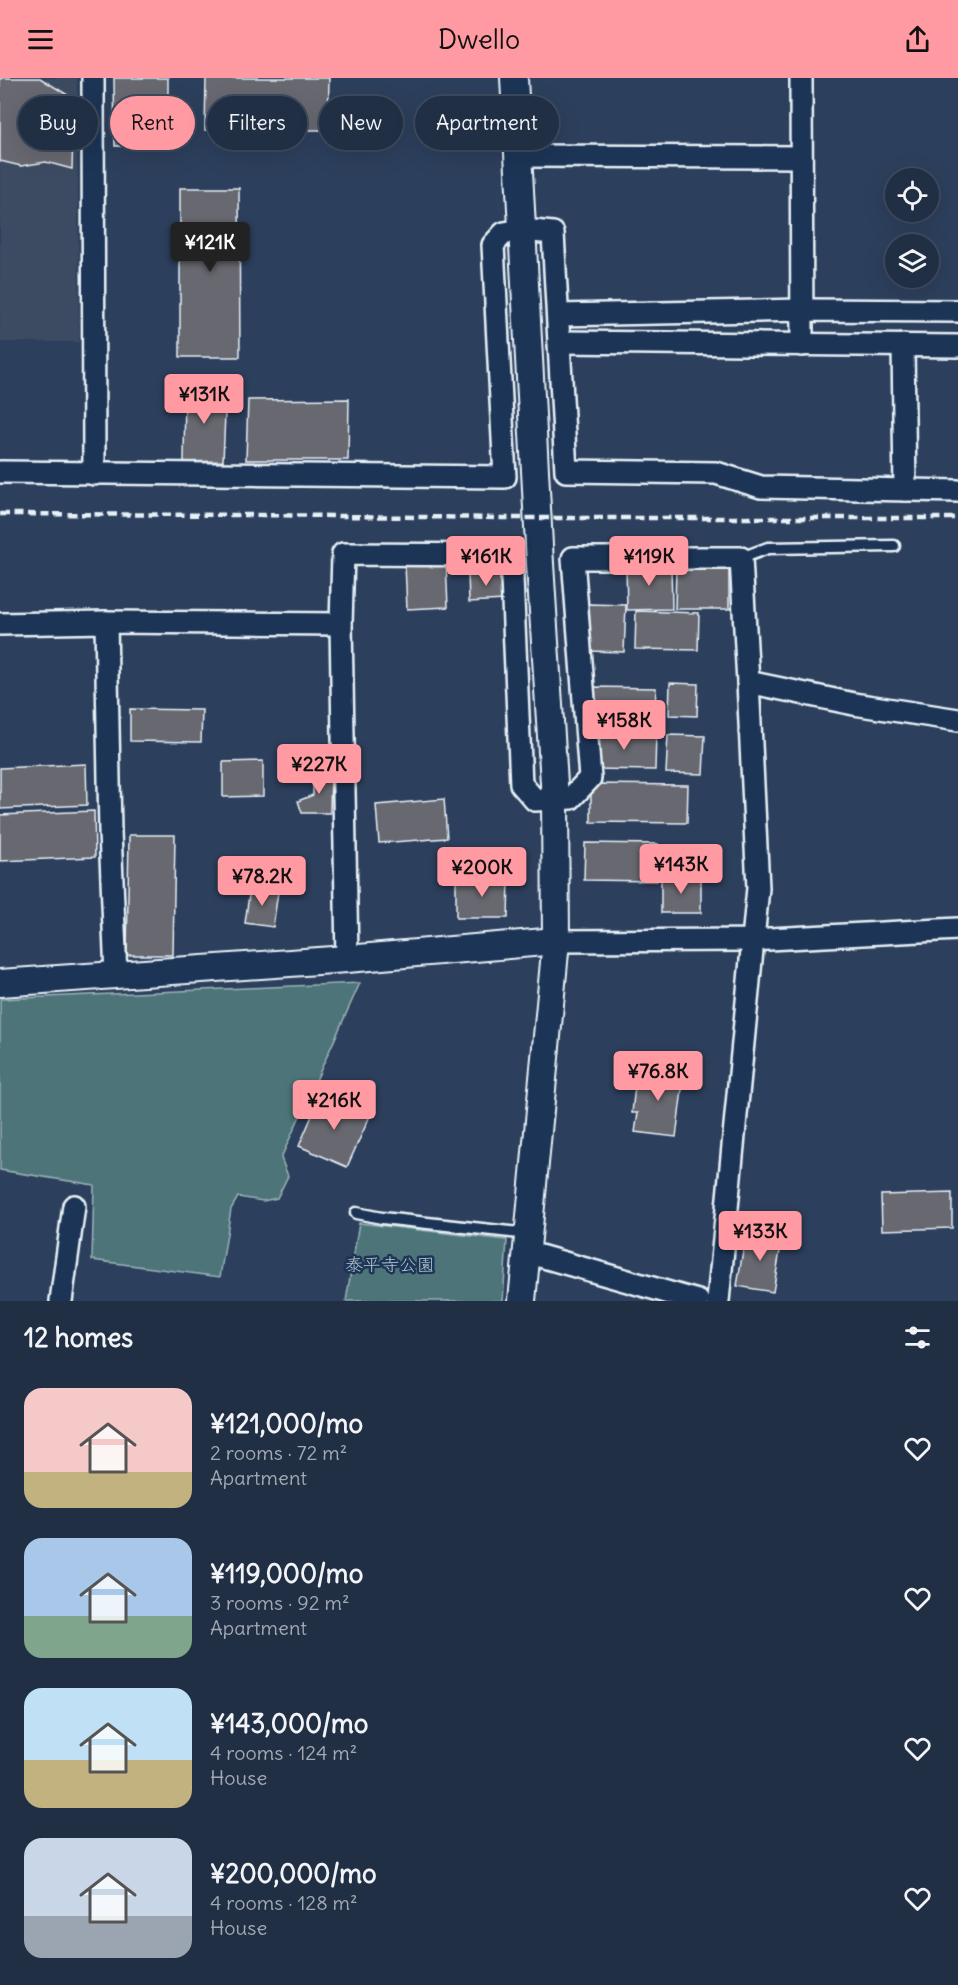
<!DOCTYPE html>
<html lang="en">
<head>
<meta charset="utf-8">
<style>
	:root { --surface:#212f45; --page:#29374c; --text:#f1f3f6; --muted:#a2a9b3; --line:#3e4a5e; --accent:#ff9aa2 }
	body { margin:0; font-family:Delius,"Klee One",sans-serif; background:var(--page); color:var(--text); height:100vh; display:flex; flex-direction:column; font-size:22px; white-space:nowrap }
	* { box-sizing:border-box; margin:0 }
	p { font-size:20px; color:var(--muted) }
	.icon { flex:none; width:33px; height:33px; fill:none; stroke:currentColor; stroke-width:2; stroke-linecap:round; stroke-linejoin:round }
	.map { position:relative; height:1223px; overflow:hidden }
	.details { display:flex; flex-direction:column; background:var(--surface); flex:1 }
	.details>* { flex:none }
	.banner { position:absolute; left:18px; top:18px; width:600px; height:54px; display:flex; gap:12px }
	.controls { position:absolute; left:885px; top:90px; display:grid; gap:12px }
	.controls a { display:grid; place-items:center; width:54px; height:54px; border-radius:50%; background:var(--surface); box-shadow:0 6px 24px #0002,0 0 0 2px var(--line); font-size:30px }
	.price { position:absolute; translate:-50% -51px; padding:0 14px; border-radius:6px; background:var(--accent); color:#111; font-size:20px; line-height:39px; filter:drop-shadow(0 2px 3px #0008) }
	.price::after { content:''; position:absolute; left:50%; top:36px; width:18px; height:14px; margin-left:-9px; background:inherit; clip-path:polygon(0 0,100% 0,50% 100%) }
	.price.active { background:#222; color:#fff }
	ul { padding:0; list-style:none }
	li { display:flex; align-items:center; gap:18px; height:150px; padding:0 24px }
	li span { display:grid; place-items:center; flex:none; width:168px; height:120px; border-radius:18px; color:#555 }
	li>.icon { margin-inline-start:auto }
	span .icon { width:72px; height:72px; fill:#fffc; stroke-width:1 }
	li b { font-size:26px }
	h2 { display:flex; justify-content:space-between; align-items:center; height:72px; padding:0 24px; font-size:26px }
	.tag { padding:0 21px; border-radius:27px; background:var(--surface); box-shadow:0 6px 24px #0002,0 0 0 2px var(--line); font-size:21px; line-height:54px }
	.tag.active { background:var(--accent); color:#111 }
	header { display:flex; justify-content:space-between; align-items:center; height:78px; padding:0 24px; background:var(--accent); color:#111; font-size:27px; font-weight:600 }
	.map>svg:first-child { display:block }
</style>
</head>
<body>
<header><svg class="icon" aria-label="menu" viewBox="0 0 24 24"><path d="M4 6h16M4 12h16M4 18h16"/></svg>Dwello<svg class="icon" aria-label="share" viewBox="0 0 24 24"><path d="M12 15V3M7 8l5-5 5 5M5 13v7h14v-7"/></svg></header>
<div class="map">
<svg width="958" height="1223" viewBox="0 0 958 1223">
	<rect width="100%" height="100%" fill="#2c3f5c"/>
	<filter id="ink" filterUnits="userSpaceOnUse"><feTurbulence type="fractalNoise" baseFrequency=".0167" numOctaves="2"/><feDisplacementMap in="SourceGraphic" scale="12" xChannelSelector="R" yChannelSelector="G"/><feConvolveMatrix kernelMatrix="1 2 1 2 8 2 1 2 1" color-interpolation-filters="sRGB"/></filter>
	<g filter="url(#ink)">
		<path fill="#3e4b62" d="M0,0h77l2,264h-79z"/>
		<g fill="#4e7579" stroke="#9bb3b8" stroke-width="1.5">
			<path d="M360,905l-79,175 7,18 -11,22 -14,3 -25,-4 -7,12 -11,68 -128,-17 2,-75 -94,-15v-171z"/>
			<path d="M359,1145l148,17 -4,61h-157z"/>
		</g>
		<g fill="#676770" stroke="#e8f1f8" stroke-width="1.5">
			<path d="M2,0h38l34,21 -2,70 -26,-7 -25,4 -21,-5v-82z"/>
			<path d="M114,0h54v68h-53z"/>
			<path d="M206,0h123l-1,52h-123z"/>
			<path d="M180,110h59l1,169h-60z"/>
			<path d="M185,310l41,2 -3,71 -39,1z"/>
			<path d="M349,321l-1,61h-102l2,-60z"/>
			<path d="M446,484l2,45 -41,2 -2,-45z"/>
			<path d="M671,486l1,45 -45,1 -1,-44z"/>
			<path d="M676,487h53v44h-54z"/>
			<path d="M503,494l1,28 -35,2 -1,-29z"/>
			<path d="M588,526l38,1 -2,47 -37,-1z"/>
			<path d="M636,533l63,2 -1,37 -63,-1z"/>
			<path d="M670,605l28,1 -1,32 -28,-1z"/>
			<path d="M593,609l63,1 -2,38 -62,-2z"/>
			<path d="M130,631l72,1 -1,32 -71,-1z"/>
			<path d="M593,654l63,1 -1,37 -63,-1z"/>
			<path d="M668,657l37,1 -2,38 -37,-1z"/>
			<path d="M263,683v35l-40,1v-35z"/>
			<path d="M86,686l1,41 -87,4v-41z"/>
			<path d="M313,693h18l-1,42h-28l-4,-12 15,-6z"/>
			<path d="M591,706l97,1 -1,38 -96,-1z"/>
			<path d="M444,721l3,39 -68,5 -3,-38z"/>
			<path d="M94,733l1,46 -95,4v-46z"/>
			<path d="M129,757h46l-2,120h-46z"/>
			<path d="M585,765l73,1 -1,37 -73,-1z"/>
			<path d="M661,799l40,1v35h-40z"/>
			<path d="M456,800l53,1 -1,39h-52z"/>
			<path d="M250,810l28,4 -5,35 -28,-4z"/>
			<path d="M637,990l47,6 -8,63 -41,-5 3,-19h-6z"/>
			<path d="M321,1017l49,21 -23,51 -48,-21z"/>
			<path d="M952,1115v35l-70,2 -1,-35z"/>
			<path d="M746,1155l36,6 -9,53 -36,-6z"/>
		</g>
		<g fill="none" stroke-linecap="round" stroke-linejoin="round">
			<defs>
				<g id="service">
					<path d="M741,480l27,-10 126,-2"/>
					<path d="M356,1135l26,5 146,16"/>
				</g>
				<g id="minor">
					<path d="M93,0l1,396"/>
					<path d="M801,0l1,267"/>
					<path d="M518,78l283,1"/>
					<path d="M558,237l245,-5 155,1"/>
					<path d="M559,264l399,4"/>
					<path d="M903,267l2,145"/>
					<path d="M0,394l505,5 -12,-232 11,-12 19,-3 30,3 13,238 150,2 45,14 197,4"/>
					<path d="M106,544l4,210 6,144"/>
					<path d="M0,546l106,-2 235,2"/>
					<path d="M556,863l196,-1 206,-11"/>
					<path d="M347,881l-6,-335 2,-70 168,1 10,229 14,16 36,-2 19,-20 -17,-220h168l7,124"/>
					<path d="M526,1174l172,49"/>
					<path d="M61,1223l13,-95"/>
					<path d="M718,1223l40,-413 -10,-206 106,22 104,16"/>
				</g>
				<g id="tertiary">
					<path d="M514,0l26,486 15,235 1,142 -34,360"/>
					<path d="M0,905l347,-24 209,-18"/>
				</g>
			</defs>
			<use href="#service" stroke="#e8f1f8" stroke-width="15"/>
			<use href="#minor" stroke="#e8f1f8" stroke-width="26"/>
			<use href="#tertiary" stroke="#e8f1f8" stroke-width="30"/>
			<use href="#service" stroke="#1d3557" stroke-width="10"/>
			<use href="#minor" stroke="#1d3557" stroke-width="21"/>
			<use href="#tertiary" stroke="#1d3557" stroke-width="26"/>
			<path stroke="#e8f1f8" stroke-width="4.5" stroke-dasharray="9 4.5" stroke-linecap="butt" d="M0,436l259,1 244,3h455"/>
		</g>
	</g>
	<g text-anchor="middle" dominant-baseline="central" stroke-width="5" stroke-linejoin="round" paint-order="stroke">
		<g font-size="18" fill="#b2c6cc" stroke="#1d3557">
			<text x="390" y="1186">泰平寺公園</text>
		</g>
	</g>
</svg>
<div class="controls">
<a><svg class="icon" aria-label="locate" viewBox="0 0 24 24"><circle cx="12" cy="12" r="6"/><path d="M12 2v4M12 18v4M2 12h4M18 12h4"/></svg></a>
<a><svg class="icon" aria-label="layers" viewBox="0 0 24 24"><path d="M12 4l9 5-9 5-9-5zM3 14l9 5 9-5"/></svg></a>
</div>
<b class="price active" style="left:210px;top:195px">¥121K</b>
<b class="price" style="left:204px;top:347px">¥131K</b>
<b class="price" style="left:486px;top:509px">¥161K</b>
<b class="price" style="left:649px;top:509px">¥119K</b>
<b class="price" style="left:624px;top:673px">¥158K</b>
<b class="price" style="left:319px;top:717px">¥227K</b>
<b class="price" style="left:681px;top:817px">¥143K</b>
<b class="price" style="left:482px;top:820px">¥200K</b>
<b class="price" style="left:262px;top:829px">¥78.2K</b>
<b class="price" style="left:658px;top:1024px">¥76.8K</b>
<b class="price" style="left:334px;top:1053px">¥216K</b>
<b class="price" style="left:760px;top:1184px">¥133K</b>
<div class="banner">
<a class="tag">Buy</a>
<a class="tag active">Rent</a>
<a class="tag">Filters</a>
<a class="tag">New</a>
<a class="tag">Apartment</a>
</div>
</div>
<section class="details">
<h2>12 homes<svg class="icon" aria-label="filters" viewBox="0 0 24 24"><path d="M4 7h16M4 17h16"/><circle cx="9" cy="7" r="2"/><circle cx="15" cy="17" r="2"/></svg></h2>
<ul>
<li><span style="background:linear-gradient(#f6c9c9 70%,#c2b280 0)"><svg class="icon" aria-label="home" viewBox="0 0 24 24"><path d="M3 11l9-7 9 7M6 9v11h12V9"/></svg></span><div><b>¥121,000/mo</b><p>2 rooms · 72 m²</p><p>Apartment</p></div><svg class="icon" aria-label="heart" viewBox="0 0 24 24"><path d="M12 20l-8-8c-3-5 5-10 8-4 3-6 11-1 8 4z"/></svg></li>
<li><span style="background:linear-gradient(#a9c7e8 65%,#7fa58c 0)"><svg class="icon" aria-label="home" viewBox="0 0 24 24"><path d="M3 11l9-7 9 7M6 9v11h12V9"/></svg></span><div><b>¥119,000/mo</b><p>3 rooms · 92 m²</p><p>Apartment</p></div><svg class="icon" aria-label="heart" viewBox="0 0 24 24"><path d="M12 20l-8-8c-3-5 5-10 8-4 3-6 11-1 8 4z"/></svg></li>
<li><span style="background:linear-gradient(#bfe0f5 60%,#c2b280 0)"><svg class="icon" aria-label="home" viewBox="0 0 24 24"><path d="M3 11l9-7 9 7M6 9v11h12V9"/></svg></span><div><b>¥143,000/mo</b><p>4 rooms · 124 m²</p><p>House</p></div><svg class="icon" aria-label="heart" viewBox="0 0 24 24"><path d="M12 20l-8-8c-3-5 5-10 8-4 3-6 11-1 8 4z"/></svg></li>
<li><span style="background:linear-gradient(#c9d6e8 65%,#9aa5b1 0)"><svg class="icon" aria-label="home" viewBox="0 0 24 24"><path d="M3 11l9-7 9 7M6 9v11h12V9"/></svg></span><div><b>¥200,000/mo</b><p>4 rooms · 128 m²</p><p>House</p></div><svg class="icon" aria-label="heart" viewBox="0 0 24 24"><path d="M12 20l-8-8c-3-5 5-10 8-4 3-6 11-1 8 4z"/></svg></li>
</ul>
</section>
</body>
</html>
